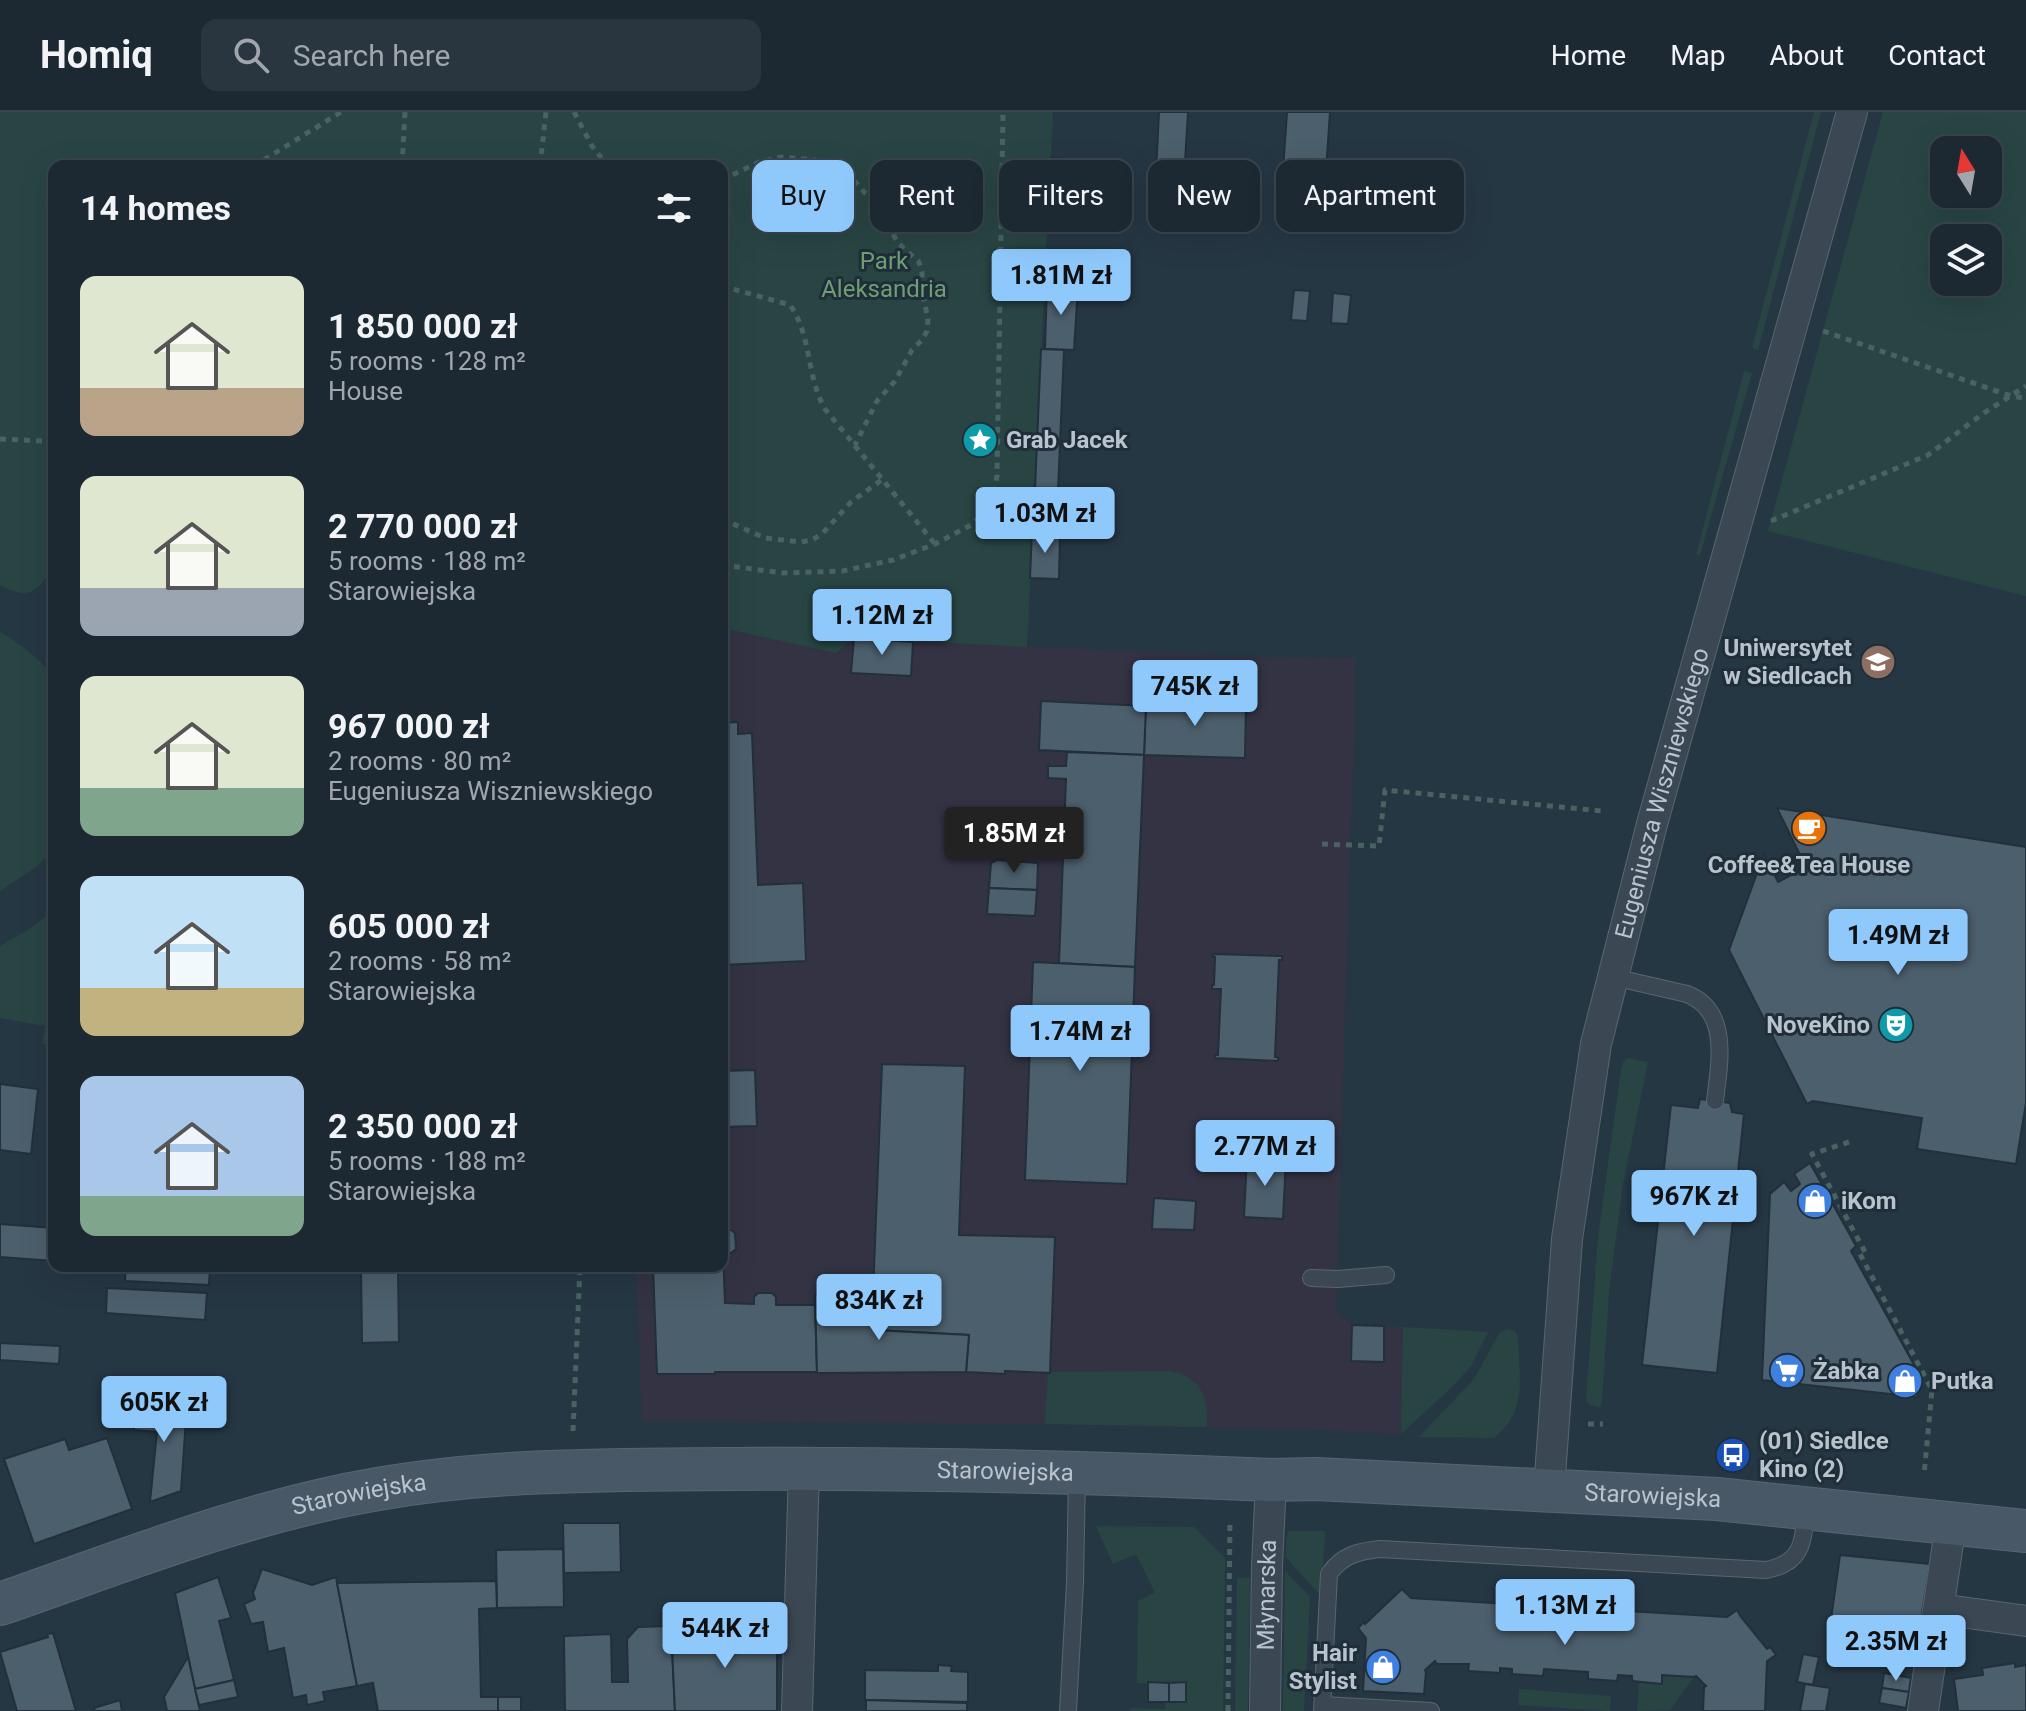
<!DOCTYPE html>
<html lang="en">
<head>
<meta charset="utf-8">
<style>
	:root { --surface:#1c2933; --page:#29353f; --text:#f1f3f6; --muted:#a0a6ac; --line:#3a454e; --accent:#8fc8fb }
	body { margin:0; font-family:Roboto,sans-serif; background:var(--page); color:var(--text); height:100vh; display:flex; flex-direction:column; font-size:30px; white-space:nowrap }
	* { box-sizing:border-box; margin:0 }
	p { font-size:26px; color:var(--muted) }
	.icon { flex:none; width:44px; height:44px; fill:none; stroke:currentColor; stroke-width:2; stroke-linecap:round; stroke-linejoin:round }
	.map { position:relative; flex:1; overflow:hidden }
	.details { position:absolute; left:48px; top:48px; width:680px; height:1112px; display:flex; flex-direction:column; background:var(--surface); border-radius:16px; box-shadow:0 8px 32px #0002,0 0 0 2px var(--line) }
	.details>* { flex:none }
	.guide { position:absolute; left:752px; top:48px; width:760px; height:72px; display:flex; gap:16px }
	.needle { width:52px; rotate:349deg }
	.controls { position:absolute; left:1930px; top:24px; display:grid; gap:16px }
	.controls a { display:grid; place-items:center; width:72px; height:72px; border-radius:16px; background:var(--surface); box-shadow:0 8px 32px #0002,0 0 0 2px var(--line); font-size:40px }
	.price { position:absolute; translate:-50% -68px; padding:0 18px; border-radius:8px; background:var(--accent); color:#111; font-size:26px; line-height:52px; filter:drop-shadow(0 2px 4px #0008) }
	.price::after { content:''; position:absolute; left:50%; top:48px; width:24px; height:18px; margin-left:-12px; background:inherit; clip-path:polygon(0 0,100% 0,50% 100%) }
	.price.active { background:#222; color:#fff }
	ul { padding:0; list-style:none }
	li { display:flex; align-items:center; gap:24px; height:200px; padding:0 32px }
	li span { display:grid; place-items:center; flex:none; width:224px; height:160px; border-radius:16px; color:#555 }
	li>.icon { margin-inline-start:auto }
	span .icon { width:96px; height:96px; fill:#fffc; stroke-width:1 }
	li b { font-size:34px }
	h2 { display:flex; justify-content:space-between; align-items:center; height:96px; padding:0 32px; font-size:34px }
	.tag { padding:0 28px; border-radius:16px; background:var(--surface); box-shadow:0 8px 32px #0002,0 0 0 2px var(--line); font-size:28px; line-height:72px }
	.tag.active { background:var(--accent); color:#111 }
	header { display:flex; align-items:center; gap:48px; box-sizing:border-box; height:112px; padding:0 40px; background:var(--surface); border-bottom:2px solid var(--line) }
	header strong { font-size:38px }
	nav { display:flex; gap:44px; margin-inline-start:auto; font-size:28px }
	.search { width:560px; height:72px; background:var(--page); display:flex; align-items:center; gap:20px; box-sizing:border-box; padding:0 28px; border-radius:16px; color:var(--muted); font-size:30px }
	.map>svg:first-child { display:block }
</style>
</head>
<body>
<header>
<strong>Homiq</strong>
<div class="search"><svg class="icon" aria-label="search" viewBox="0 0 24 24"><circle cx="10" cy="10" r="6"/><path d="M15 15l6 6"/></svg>Search here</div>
<nav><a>Home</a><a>Map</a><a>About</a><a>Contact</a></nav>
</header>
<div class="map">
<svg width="2026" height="1599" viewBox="0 0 2026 1599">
	<rect width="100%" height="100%" fill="#263744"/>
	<path fill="#334" d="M722,516l114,25 18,-15 398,19 103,1v68l-5,119 -14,467 16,13 51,2 -2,107 -85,-4 -271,-6 -403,-3 -6,-155h86z"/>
	<g fill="#284544" fill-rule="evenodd">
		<path d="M0,0h1053l-26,535 -173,-9 -18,15 -114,-25v-462h-668v398c-14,26 -24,38 -54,21z"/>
		<path d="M1814,0h7l-63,238 -6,-2z"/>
		<path d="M1883,0h143v484l-258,-65zM1944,38h44v44h-44zM1944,126h44v44h-44z"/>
		<path d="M1744,259l8,2 -52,182h-4z"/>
		<path d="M0,520c21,12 39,26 54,46v172l-18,17 -36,24z"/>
		<path d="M54,798v136l-12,-2 3,-18 -45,-8v-72l26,-15z"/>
		<path d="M1627,946l21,4 -25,122 -14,108 -7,109 -2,6 -11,-2 -3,-5 12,-163 23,-167 2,-8z"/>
		<path d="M1403,1215l85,5 -17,34 -17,19 -53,49z"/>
		<path d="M1507,1217l8,2 3,7c1,39 10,73 -24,100l-75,-1 55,-58 26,-47z"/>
		<path d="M1168,1259c33,5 40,25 39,56l-162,-3 3,-52z"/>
		<path d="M1096,1414l98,1 31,31 -2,153h-92l-1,-3 35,1v-7h21v-19h-49l1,-82 17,-8 -19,-39 -23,10z"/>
		<path d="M1288,1419h37l-3,62 -5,-1 -31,-35v-16z"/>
		<path d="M1285,1459l25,26 -6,114h-21z"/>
		<path d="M1237,1466h13l-2,133h-13z"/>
		<path d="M1662,1563l32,2 -24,33 -33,1 2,-29 22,2z"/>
		<path d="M1519,1577l92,7 -1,15 -92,-6z"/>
	</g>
	<g fill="#4c5f6c" stroke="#21303b" stroke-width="2">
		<path d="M1159,0h29l-5,83 -28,-1z"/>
		<path d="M1287,0h43l-8,120 -43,-3z"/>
		<path d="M1051,46l61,4 -2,48 -62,-3z"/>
		<path d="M1047,172l31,2 -4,64 -29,-1z"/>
		<path d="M1294,178l16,1 -3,30 -16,-1z"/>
		<path d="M1333,181l18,2 -3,29 -17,-1z"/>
		<path d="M1041,237l23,1 -6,141 -23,-2z"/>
		<path d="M1032,419l28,1 -1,47 -29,-1z"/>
		<path d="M854,526l59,4 -2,34 -60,-3z"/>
		<path d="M1146,585l100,4 -1,57 -101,-3z"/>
		<path d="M1041,589l105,5 -2,49 -105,-5z"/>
		<path d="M738,610v12l14,-1 6,152 45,-2 3,78 -84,4v-242z"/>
		<path d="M1067,640l77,3 -9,212 -76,-4 7,-184 -18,-1v-12h18z"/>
		<path d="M1777,696l249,39v256l-10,61 -99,-15 5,-31 -109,-17 -6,3 -78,-154 35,-96 14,28 28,-15z"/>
		<path d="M997,748l41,3 -1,27 -48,-2 2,-25z"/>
		<path d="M989,776l48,2 -2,26 -48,-2z"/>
		<path d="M1213,842l69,2v4h-3l-4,97h3v4l-63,-3v-3h3l3,-66h-9v-4h2l1,-28h-2z"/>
		<path d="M1033,850l102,5 -8,217 -102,-4z"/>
		<path d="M882,952l83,2 -6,169 96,2 -5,136 -45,-2v3l-39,-2 3,-37 -94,-5 1,-36h-3z"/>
		<path d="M755,958l2,56 -35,1v-56z"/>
		<path d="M0,972l38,5 -7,65 -31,-4z"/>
		<path d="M1700,987l30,4 2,9 12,2 -27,259 -75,-8 29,-260 27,3z"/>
		<path d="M1247,1045l39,2 -3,60 -39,-2z"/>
		<path d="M1810,1051l46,83 -5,5 67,121v25l-156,-17 8,-186 14,-12 7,9 9,-7 -6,-10z"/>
		<path d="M1154,1086l42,3 -2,29 -42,-1z"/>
		<path d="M722,1111v7h9l4,3 1,16 -5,4h-8l2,50 29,1v-7l4,-4h14l4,4v8h39l2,67h-102v2h-58l-4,-108h69z"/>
		<path d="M0,1112l54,4v33l-54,-4z"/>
		<path d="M126,1154h84l-1,19 -84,-4z"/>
		<path d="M361,1154h37l1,76 -37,1z"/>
		<path d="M107,1176l100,5 -2,27 -99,-7z"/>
		<path d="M876,1182l-1,36 94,5 -3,37 -149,1 -2,-78z"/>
		<path d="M1352,1213l32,1v36l-33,-1z"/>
		<path d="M0,1231l60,3 -1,18 -59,-4z"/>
		<path d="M136,1289l51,4 -6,86 -31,11 7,-70 -23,-2z"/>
		<path d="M107,1326l25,71 -98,35 -30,-85 61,-20 4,11z"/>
		<path d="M563,1411h57l1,49 -57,1z"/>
		<path d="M563,1437l1,58 -67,1 -1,-58z"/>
		<path d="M1840,1443l90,9 -11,67 -18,-4 -1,7 -53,-8 1,-5 -17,-2z"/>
		<path d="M262,1457l50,16 24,-8 21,109 -34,6 2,9 -18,4 -1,-10 -13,3 -9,-50 -16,4 -5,-30 -12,2 -7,-20 11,-5 -2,-6z"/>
		<path d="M218,1465l13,41 -12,3 15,59 -39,9 -20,-96z"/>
		<path d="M496,1469l1,27 -18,1 2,88h17v14h-120l-5,-28 -16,3 -20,-103z"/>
		<path d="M1402,1477l9,9 316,19 10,-7 4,7 26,32 3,-2 6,8 -9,6 -2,50h-62l1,-24 2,-1 -10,-10 -2,1 -32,-2v9l-30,-3v-5l-14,-1 -1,6 -29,-2v-7l-44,-3 -1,7 -31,-2v-5l-12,-1v5l-32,-2 1,-7h-32l-2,-3 -10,9 1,2 -2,22 -61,-3 3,-53 -8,-10 6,-6 1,2z"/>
		<path d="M671,1514l4,85h-110l-1,-75 47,-2 1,48h16l-1,-43 11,-12z"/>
		<path d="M671,1514h35l18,19 19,-18h34v84h-102z"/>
		<path d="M53,1521l23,78h-59l-17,-59 48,-15 -1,-3z"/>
		<path d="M1803,1542l16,3 -6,28 -16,-3z"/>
		<path d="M188,1545l12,54h-33l-3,-14z"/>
		<path d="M2015,1551v4l11,-2v46h-68l-4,-32 29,-4 -1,-7z"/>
		<path d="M938,1553l14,1 -1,5 17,1v30l-103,-2v-30l73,1z"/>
		<path d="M1884,1561l27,5 -2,14 -27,-4z"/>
		<path d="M234,1568l4,17 -39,8 -4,-16z"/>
		<path d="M1148,1570l21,1v19h-21z"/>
		<path d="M1186,1570v20h-17v-19z"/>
		<path d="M1805,1572l25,4 -4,23h-26z"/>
		<path d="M1882,1576l27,4 -3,16 -27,-5z"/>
		<path d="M498,1585h23v14h10h-33z"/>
		<path d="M120,1588l2,11h-27l-1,-3z"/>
		<path d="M866,1588l101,3v8h-101z"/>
	</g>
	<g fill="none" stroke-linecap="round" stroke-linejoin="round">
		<defs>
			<g id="service">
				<path d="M1613,865l74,17c44,17 32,71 28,107"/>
				<path d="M1311,1166l27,1 48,-4"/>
				<path d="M1323,1593l108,6"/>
				<path d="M1068,1599l7,-128 2,-109"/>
				<path d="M1322,1599l7,-137c13,-19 30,-23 51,-25l386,21c37,-7 37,-28 40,-60"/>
			</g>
			<g id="minor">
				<path id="s1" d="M1549,1378l18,-251 29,-195 56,-220 200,-712"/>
				<path d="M1939,1497l87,12"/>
				<path d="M797,1599l7,-243"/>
				<path id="s2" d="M1265,1599l2,-145 4,-86"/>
				<path d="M1923,1599l28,-188"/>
			</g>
			<g id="secondary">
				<path id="s3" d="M0,1492c124,-43 248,-93 378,-115 115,-20 232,-19 349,-20 181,-1 363,3 544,11l45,-1 401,20 309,32"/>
			</g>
		</defs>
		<use href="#service" stroke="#596671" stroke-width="18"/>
		<use href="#minor" stroke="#596671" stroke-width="32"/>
		<use href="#secondary" stroke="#596671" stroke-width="44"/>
		<g stroke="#496262" stroke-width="5" stroke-dasharray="6 6" stroke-linecap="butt">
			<path d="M574,0l18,34 16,20"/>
			<path d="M254,54l87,-54"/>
			<path d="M402,54l3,-54"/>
			<path d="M540,54l6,-54"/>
			<path d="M722,68l37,-18 23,-5 44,4 15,5 24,27 23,14 4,8 2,21 4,7 21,19 3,11v18l6,28 -1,12 -5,9 -10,10 -17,31 -18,20 -22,44"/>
			<path d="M722,174l68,19c22,31 16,71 35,104l110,135"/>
			<path d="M1823,219l188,65 15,2"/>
			<path d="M0,327l43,2 11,-2"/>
			<path d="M722,407l43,19 36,4 11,-2 10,-6 29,-32 32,-23"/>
			<path d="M1771,409l157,-66 53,-40 45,-29"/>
			<path d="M722,453l61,8 59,-2 51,-11 42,-16 36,-19 21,-20 5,-29 6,-364"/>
			<path d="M1322,732l57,2 6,-56 217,21"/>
			<path d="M1849,1030l-37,12 53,98 -5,2 72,136 -8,85"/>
			<path d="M1588,1312h15"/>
			<path d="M573,1319l7,-165"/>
			<path d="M1228,1599l2,-192"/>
		</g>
		<use href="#service" stroke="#3b4853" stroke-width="16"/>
		<use href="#minor" stroke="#3b4853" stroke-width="30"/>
		<use href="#secondary" stroke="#495867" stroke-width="42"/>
	</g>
	<defs>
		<symbol id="sight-disc" viewBox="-11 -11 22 22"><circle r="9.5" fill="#0f9aa8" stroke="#1f2e39"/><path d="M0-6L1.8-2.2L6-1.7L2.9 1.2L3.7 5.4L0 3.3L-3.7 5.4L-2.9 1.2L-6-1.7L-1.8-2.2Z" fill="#fff"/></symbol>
		<symbol id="university-disc" viewBox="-11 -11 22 22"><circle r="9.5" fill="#8d6e63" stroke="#1f2e39"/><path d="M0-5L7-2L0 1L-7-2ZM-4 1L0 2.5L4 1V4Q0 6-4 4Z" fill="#fff"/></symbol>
		<symbol id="cafe-disc" viewBox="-11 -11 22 22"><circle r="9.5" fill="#e8710a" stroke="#1f2e39"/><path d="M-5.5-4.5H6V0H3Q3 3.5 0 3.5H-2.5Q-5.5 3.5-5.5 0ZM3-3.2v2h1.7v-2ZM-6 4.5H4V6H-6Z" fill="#fff"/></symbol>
		<symbol id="theatre-disc" viewBox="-11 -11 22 22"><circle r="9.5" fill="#0f9aa8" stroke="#1f2e39"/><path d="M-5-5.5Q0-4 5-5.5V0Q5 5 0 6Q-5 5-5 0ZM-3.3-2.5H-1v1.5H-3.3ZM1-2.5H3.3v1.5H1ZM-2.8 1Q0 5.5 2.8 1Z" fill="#fff"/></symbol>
		<symbol id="shop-disc" viewBox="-11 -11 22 22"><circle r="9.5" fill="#3f7fe0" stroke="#1f2e39"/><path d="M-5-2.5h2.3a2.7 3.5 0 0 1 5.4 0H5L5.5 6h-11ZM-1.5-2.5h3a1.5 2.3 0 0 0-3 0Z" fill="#fff"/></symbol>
		<symbol id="supermarket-disc" viewBox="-11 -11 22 22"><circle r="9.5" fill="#3f7fe0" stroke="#1f2e39"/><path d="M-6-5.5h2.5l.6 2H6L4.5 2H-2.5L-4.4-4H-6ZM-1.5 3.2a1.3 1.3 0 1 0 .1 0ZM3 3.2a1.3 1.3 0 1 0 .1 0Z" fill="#fff"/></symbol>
		<symbol id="bus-disc" viewBox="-11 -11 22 22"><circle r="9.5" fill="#1a4fb4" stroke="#1f2e39"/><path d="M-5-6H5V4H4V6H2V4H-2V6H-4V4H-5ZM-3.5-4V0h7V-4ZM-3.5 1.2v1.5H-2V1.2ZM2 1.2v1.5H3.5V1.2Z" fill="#fff"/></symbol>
	</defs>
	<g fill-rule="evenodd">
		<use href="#sight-disc" x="960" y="308" width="40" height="40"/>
		<use href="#university-disc" x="1858" y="530" width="40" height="40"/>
		<use href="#cafe-disc" x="1789" y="696" width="40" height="40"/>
		<use href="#theatre-disc" x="1876" y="893" width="40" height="40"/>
		<use href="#shop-disc" x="1795" y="1069" width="40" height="40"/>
		<use href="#supermarket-disc" x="1767" y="1239" width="40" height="40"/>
		<use href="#shop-disc" x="1885" y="1249" width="40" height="40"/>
		<use href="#bus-disc" x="1713" y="1323" width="40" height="40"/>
		<use href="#shop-disc" x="1363" y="1535" width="40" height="40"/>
	</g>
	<g text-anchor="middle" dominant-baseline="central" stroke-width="6" stroke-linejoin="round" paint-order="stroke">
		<g font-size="24" fill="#6e9f73" stroke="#1f2e39">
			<text x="884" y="149">Park<tspan x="884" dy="28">Aleksandria</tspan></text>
		</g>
		<g font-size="24" font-weight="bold" fill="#b8c3cd" stroke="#1f2e39" text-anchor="start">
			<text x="1006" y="328">Grab Jacek</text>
			<text x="1852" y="536" text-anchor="end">Uniwersytet<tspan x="1852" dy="28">w Siedlcach</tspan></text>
			<text x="1809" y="753" text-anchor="middle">Coffee&amp;Tea House</text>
			<text x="1870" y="913" text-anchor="end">NoveKino</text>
			<text x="1841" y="1089">iKom</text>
			<text x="1813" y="1259">Żabka</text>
			<text x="1931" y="1269">Putka</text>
			<text x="1759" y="1329">(01) Siedlce<tspan x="1759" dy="28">Kino (2)</tspan></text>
			<text x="1357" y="1541" text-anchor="end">Hair<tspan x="1357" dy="28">Stylist</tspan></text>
		</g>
		<g font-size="24" fill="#b8c3cd" stroke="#1f2e39">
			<text stroke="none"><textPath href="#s1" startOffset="708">Eugeniusza Wiszniewskiego</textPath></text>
			<text stroke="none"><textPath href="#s3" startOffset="1024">Starowiejska</textPath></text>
			<text stroke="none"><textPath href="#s3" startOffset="376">Starowiejska</textPath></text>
			<text stroke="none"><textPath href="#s3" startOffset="1672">Starowiejska</textPath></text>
			<text stroke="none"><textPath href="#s2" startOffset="116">Młynarska</textPath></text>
		</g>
	</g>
</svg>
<div class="controls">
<a><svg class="needle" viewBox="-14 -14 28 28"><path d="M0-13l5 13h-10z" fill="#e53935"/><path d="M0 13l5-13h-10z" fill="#a0a6ac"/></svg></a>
<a><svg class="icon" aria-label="layers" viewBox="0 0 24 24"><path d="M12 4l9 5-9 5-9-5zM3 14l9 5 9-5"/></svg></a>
</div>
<b class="price" style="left:1061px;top:205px">1.81M zł</b>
<b class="price" style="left:1045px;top:443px">1.03M zł</b>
<b class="price" style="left:882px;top:545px">1.12M zł</b>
<b class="price" style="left:1195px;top:616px">745K zł</b>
<b class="price active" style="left:1014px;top:763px">1.85M zł</b>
<b class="price" style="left:1898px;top:865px">1.49M zł</b>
<b class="price" style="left:1080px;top:961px">1.74M zł</b>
<b class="price" style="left:1265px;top:1076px">2.77M zł</b>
<b class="price" style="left:1694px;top:1126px">967K zł</b>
<b class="price" style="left:879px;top:1230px">834K zł</b>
<b class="price" style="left:164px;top:1332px">605K zł</b>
<b class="price" style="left:1565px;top:1535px">1.13M zł</b>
<b class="price" style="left:725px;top:1558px">544K zł</b>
<b class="price" style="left:1896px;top:1571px">2.35M zł</b>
<div class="guide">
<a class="tag active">Buy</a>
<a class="tag">Rent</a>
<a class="tag">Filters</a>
<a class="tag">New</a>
<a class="tag">Apartment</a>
</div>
<section class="details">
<h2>14 homes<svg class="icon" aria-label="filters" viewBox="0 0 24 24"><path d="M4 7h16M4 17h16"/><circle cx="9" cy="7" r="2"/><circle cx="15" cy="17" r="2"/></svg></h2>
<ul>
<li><span style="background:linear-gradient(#dfe7d0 70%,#b9a48a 0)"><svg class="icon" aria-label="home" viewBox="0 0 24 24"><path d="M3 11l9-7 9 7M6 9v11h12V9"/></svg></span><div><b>1 850 000 zł</b><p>5 rooms · 128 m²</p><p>House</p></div></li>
<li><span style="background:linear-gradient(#dfe7d0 70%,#9aa5b1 0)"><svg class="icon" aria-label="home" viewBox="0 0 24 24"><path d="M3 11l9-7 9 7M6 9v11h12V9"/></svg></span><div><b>2 770 000 zł</b><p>5 rooms · 188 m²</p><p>Starowiejska</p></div></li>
<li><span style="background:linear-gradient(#dfe7d0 70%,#7fa58c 0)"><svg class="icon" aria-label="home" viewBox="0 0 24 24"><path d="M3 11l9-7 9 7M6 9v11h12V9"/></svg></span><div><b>967 000 zł</b><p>2 rooms · 80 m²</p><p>Eugeniusza Wiszniewskiego</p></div></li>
<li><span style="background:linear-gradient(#bfe0f5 70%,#c2b280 0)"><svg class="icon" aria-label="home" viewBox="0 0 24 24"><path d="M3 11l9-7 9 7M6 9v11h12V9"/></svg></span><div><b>605 000 zł</b><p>2 rooms · 58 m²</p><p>Starowiejska</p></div></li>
<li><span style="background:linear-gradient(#a9c7e8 75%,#7fa58c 0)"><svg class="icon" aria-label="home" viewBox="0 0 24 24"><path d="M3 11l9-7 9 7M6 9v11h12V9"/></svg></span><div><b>2 350 000 zł</b><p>5 rooms · 188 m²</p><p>Starowiejska</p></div></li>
</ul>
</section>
</div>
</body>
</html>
